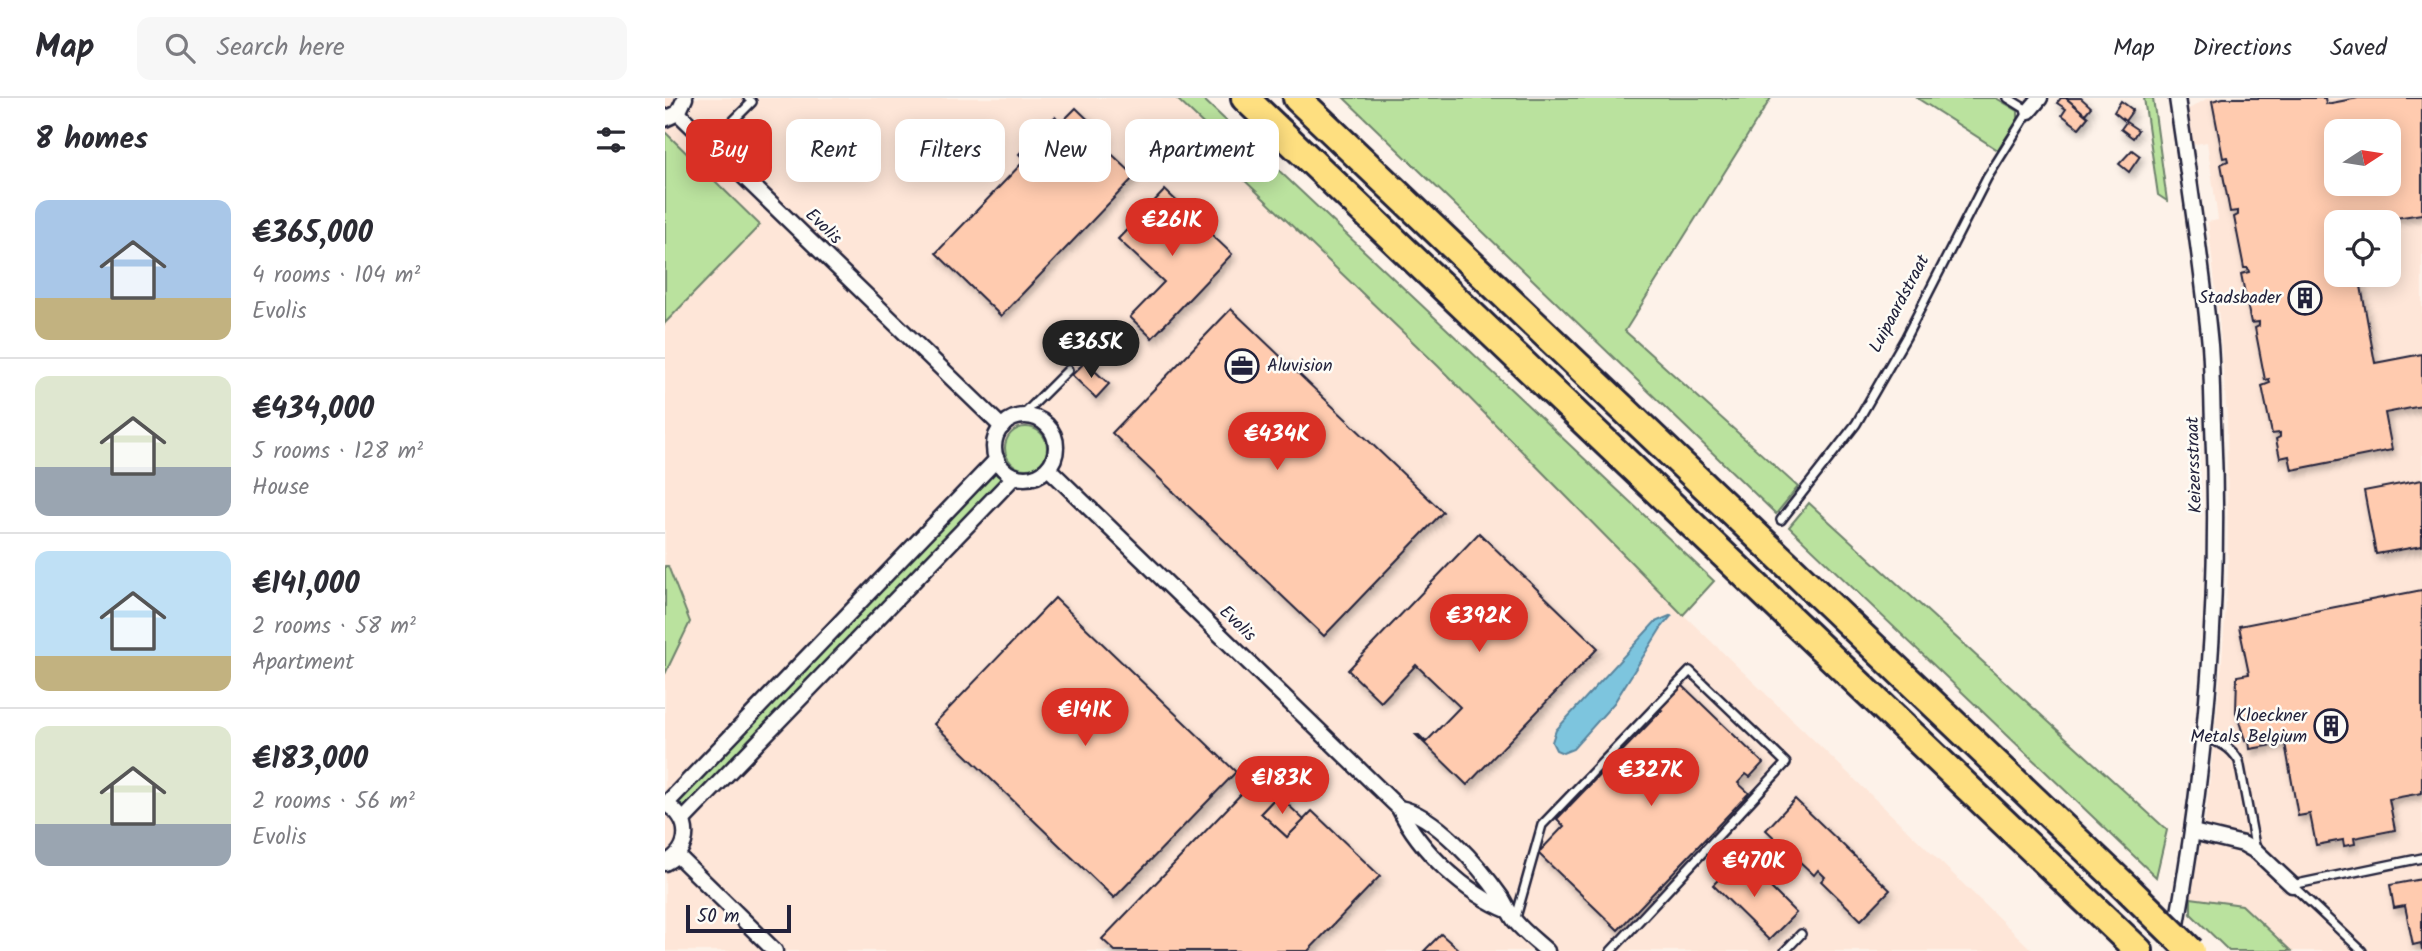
<!DOCTYPE html>
<html lang="en">
<head>
<meta charset="utf-8">
<style>
	:root { --surface:#fff; --page:#f7f7f7; --text:#2b2b33; --muted:#7c7c81; --line:#e1e1e2; --accent:#d93025 }
	body { margin:0; font-family:Kalam,sans-serif; background:var(--page); color:var(--text); height:100vh; display:flex; flex-direction:column; font-size:26px; white-space:nowrap }
	* { box-sizing:border-box; margin:0 }
	p { font-size:23px; color:var(--muted) }
	.icon { flex:none; width:38px; height:38px; fill:none; stroke:currentColor; stroke-width:2; stroke-linecap:round; stroke-linejoin:round }
	.map { position:relative; flex:1; overflow:hidden }
	.panel { display:flex; flex-direction:column; background:var(--surface); width:665px }
	.panel>* { flex:none }
	.banner { position:absolute; left:21px; top:21px; width:665px; height:63px; display:flex; gap:14px }
	.needle { width:46px; rotate:78deg }
	.buttons { position:absolute; left:1659px; top:21px; display:grid; gap:14px }
	.buttons a { display:grid; place-items:center; width:77px; height:77px; border-radius:14px; background:var(--surface); box-shadow:0 4px 18px #0003; font-size:35px }
	.scale { position:absolute; left:21px; bottom:18px; width:105px; box-sizing:border-box; padding-left:7px; border:4px solid #22223b; border-top:0; font-size:19px; line-height:24px; white-space:nowrap; color:#22223b; -webkit-text-stroke:5px #fdfcf7; paint-order:stroke }
	.price { position:absolute; translate:-50% -60px; padding:0 16px; border-radius:24px; background:var(--accent); color:#fff; font-size:23px; line-height:46px; filter:drop-shadow(0 2px 4px #0008) }
	.price::after { content:''; position:absolute; left:50%; top:42px; width:21px; height:16px; margin-left:-10px; background:inherit; clip-path:polygon(0 0,100% 0,50% 100%) }
	.price.current { background:#222; color:#fff }
	ul { padding:0; list-style:none }
	li { display:flex; align-items:center; gap:21px; height:175px; padding:0 35px }
	li+li { border-top:2px solid var(--line) }
	li span { display:grid; place-items:center; flex:none; width:196px; height:140px; border-radius:14px; color:#555 }
	li>.icon { margin-inline-start:auto }
	span .icon { width:84px; height:84px; fill:#fffc; stroke-width:1 }
	li b { font-size:30px }
	h2 { display:flex; justify-content:space-between; align-items:center; height:84px; padding:0 35px; font-size:30px }
	.chip { padding:0 24px; border-radius:14px; background:var(--surface); box-shadow:0 4px 18px #0003; font-size:24px; line-height:63px }
	.chip.current { background:var(--accent); color:#fff }
	header { display:flex; align-items:center; gap:42px; box-sizing:border-box; height:98px; padding:0 35px; background:var(--surface); border-bottom:2px solid var(--line) }
	header strong { font-size:33px }
	nav { display:flex; gap:38px; margin-inline-start:auto; font-size:24px }
	.search { width:490px; height:63px; background:var(--page); display:flex; align-items:center; gap:18px; box-sizing:border-box; padding:0 24px; border-radius:14px; color:var(--muted); font-size:26px }
	main { display:flex; flex:1; min-height:0 }
	.map>svg:first-child { display:block }
</style>
</head>
<body>
<header>
<strong>Map</strong>
<div class="search"><svg class="icon" aria-label="search" viewBox="0 0 24 24"><circle cx="10" cy="10" r="6"/><path d="M15 15l6 6"/></svg>Search here</div>
<nav><a>Map</a><a>Directions</a><a>Saved</a></nav>
</header>
<main>
<section class="panel">
<h2>8 homes<svg class="icon" aria-label="filters" viewBox="0 0 24 24"><path d="M4 7h16M4 17h16"/><circle cx="9" cy="7" r="2"/><circle cx="15" cy="17" r="2"/></svg></h2>
<ul>
<li><span style="background:linear-gradient(#a9c7e8 70%,#c2b280 0)"><svg class="icon" aria-label="home" viewBox="0 0 24 24"><path d="M3 11l9-7 9 7M6 9v11h12V9"/></svg></span><div><b>€365,000</b><p>4 rooms · 104 m²</p><p>Evolis</p></div></li>
<li><span style="background:linear-gradient(#dfe7d0 65%,#9aa5b1 0)"><svg class="icon" aria-label="home" viewBox="0 0 24 24"><path d="M3 11l9-7 9 7M6 9v11h12V9"/></svg></span><div><b>€434,000</b><p>5 rooms · 128 m²</p><p>House</p></div></li>
<li><span style="background:linear-gradient(#bfe0f5 75%,#c2b280 0)"><svg class="icon" aria-label="home" viewBox="0 0 24 24"><path d="M3 11l9-7 9 7M6 9v11h12V9"/></svg></span><div><b>€141,000</b><p>2 rooms · 58 m²</p><p>Apartment</p></div></li>
<li><span style="background:linear-gradient(#dfe7d0 70%,#9aa5b1 0)"><svg class="icon" aria-label="home" viewBox="0 0 24 24"><path d="M3 11l9-7 9 7M6 9v11h12V9"/></svg></span><div><b>€183,000</b><p>2 rooms · 56 m²</p><p>Evolis</p></div></li>
</ul>
</section>
<div class="map">
<svg width="1757" height="853" viewBox="0 0 1757 853">
	<defs>
		<filter id="shadow"><feDropShadow dx="3" dy="5" stdDeviation="3.5" flood-color="#0004"/></filter>
	</defs>
	<rect width="100%" height="100%" fill="#fdf2e9"/>
	<filter id="ink" filterUnits="userSpaceOnUse"><feTurbulence type="fractalNoise" baseFrequency=".0143" numOctaves="2"/><feDisplacementMap in="SourceGraphic" scale="14" xChannelSelector="R" yChannelSelector="G"/><feConvolveMatrix kernelMatrix="1 2 1 2 8 2 1 2 1" color-interpolation-filters="sRGB"/></filter>
	<g filter="url(#ink)">
		<g fill="#fee6d8" fill-rule="evenodd">
			<path d="M0,0h511l41,39 -6,11 227,218 224,228 371,357h-1368v-628l95,-98 -95,-94z"/>
			<path d="M1543,0h214v853h-131l-49,-46 -51,-7 16,-91 15,-146 6,-86 -1,-159 -8,-97 -11,-97 10,-2 -11,-78 -16,3 -4,-35zM1671,33h53v53h-53zM1671,124h53v53h-53z"/>
		</g>
		<g fill="#bae29e" stroke="#6e826c" stroke-width="2">
			<path d="M511,0h26l512,483 -31,34 -245,-249 -227,-218 6,-11z"/>
			<path d="M679,0h427l-146,233 173,156 -22,27z"/>
			<path d="M1252,0h79l22,13v8l-20,31z"/>
			<path d="M1479,0h9l14,103 -9,-6z"/>
			<path d="M0,34l95,93 -95,98z"/>
			<circle cx="361" cy="350" r="21"/>
			<path d="M331,370l9,10 -321,334 -9,-9z"/>
			<path d="M1144,405l358,327 -11,47 -367,-350z"/>
			<path d="M0,468h3l22,56 -25,52z"/>
			<path d="M1526,800l51,7 49,46h-62l-38,-37z"/>
		</g>
		<path fill="#7dc5de" stroke="#59849d" stroke-width="2" d="M1007,517l-11,13 -47,75 -41,46 -10,4 -7,-3 -4,-8 4,-12 99,-108z"/>
		<g fill="#ffcbaf" stroke="#22223b" stroke-width="2" fill-rule="evenodd" filter="url(#shadow)">
			<path d="M1396,0h5l22,19 -9,11 -17,-13 4,-6 -9,-6z"/>
			<path d="M1401,0h15l10,9 -6,7z"/>
			<path d="M1558,0h102l1,6 32,-6h64v116l-53,8 -2,-10 -20,4 1,6h-12v53h23l16,88 47,-9v52l-37,7 7,37 -100,20 -3,-14 -9,2 -4,-19 4,-2v-4l-8,1 -10,-48 8,-3 -1,-4 -4,1 -10,-52 4,-2v-4l-8,1 -10,-49 8,-2 -1,-4h-4l-10,-51 4,-2v-4l-8,1 -9,-48 7,-3 -1,-4 -4,1 -11,-57zM1671,33h53v53h-53z"/>
			<path d="M1456,3l12,9 -8,11 -11,-9z"/>
			<path d="M411,10l31,30 -6,6 34,32 -134,140 -65,-63 89,-93 -6,-6 36,-37 6,6z"/>
			<path d="M1461,24l12,8 -5,8 -12,-9z"/>
			<path d="M1467,52l8,6 -11,16 -10,-8z"/>
			<path d="M500,92l67,64 -80,84 -22,-21 34,-35 -46,-43z"/>
			<path d="M566,211l212,203 -119,124 -212,-203z"/>
			<path d="M420,264l24,22 -13,14 -24,-23z"/>
			<path d="M1757,382v66l-46,8 -12,-63z"/>
			<path d="M814,435l119,115 -131,137 -51,-50h3l7,7 34,-35 -44,-42 -35,37 -33,-32z"/>
			<path d="M1757,492v203l-33,6 6,31 -41,8 1,6 -11,2 -1,-6 -27,5 -6,-31 -12,2 -13,-73 -35,6 -1,-10 -4,1 -9,-28 1,-36 12,-2 -10,-48z"/>
			<path d="M390,500l181,174 -122,126 -180,-174z"/>
			<path d="M1016,586l82,79 -13,14 -4,-3 -8,9 11,10 -131,137 -80,-77 26,-27 -7,-7 105,-109 -4,-3z"/>
			<path d="M602,669l20,19 -26,27 26,24 25,-26 68,65 -72,75h-193l-13,-12z"/>
			<path d="M613,697l26,25 -17,17 -26,-24z"/>
			<path d="M1130,701l95,91 -29,30 -40,-39 4,-4 -7,-7 -4,5 -48,-45z"/>
			<path d="M1075,759l56,56 -27,27 -56,-55z"/>
			<path d="M1757,781v71l-1,-7 -8,2 -8,-39 -11,2 -4,-23z"/>
			<path d="M776,836l19,17h-36z"/>
		</g>
		<g fill="none" stroke-linecap="round" stroke-linejoin="round">
			<defs>
				<g id="service">
					<path d="M45,46l42,-42 -4,-4"/>
					<path d="M356,319l47,-47"/>
					<path d="M1116,422l75,-96 50,-87 81,-159 42,-67 -21,-13"/>
					<path d="M1539,640c17,5 26,8 35,23l17,90"/>
					<path d="M1627,787l130,-27"/>
					<path d="M1627,787l70,66"/>
					<path d="M850,823l27,-96 148,-154 96,92 -175,188"/>
					<path d="M1120,853l16,-17"/>
				</g>
				<g id="minor">
					<path d="M1364,13l11,-13"/>
					<path d="M13,15l324,314"/>
					<path d="M0,21l13,-6 7,-15"/>
					<circle cx="360" cy="349" r="31"/>
					<path d="M383,370l351,340c21,43 66,85 110,103"/>
					<path d="M0,706c27,13 27,46 0,59"/>
					<path d="M1,706l331,-345"/>
					<path d="M734,710c36,6 81,59 102,89 5,7 8,16 14,24 9,11 21,20 32,30"/>
					<path d="M18,722l332,-344"/>
					<path d="M1528,734l50,12 14,8 35,33"/>
					<path d="M12,757l98,96"/>
					<path d="M1510,838c31,-172 46,-337 38,-512 -1,-26 -1,-53 -3,-79 -8,-83 -21,-165 -33,-247"/>
				</g>
				<g id="motorway">
					<path d="M580,0l894,853"/>
					<path d="M632,0l832,792"/>
				</g>
			</defs>
			<use href="#service" stroke="#22223b" stroke-width="12"/>
			<use href="#minor" stroke="#22223b" stroke-width="19"/>
			<use href="#motorway" stroke="#22223b" stroke-width="32"/>
			<use href="#service" stroke="#fdfcf7" stroke-width="7"/>
			<use href="#minor" stroke="#fdfcf7" stroke-width="14"/>
			<use href="#motorway" stroke="#fedf80" stroke-width="26"/>
			<defs>
				<path id="motorway-bridge" d="M1464,792l62,61"/>
			</defs>
			<use href="#motorway-bridge" stroke="#22223b" stroke-width="32" stroke-linecap="butt"/>
			<use href="#motorway-bridge" stroke="#fedf80" stroke-width="26"/>
		</g>
	</g>
	<defs>
		<symbol id="building-ring" viewBox="-11 -11 22 22"><circle r="9.5" fill="#fdfcf7" stroke="#22223b" stroke-width="1.5"/><path d="M-4-6H4V6H1V3H-1V6H-4ZM-2.5-4.3h1.7v1.8h-1.7ZM.8-4.3h1.7v1.8H.8ZM-2.5-1h1.7V.8h-1.7ZM.8-1h1.7V.8H.8Z" fill="#22223b"/></symbol>
		<symbol id="office-ring" viewBox="-11 -11 22 22"><circle r="9.5" fill="#fdfcf7" stroke="#22223b" stroke-width="1.5"/><path d="M-6-3h4V-5.5h4V-3h4V5H-6ZM-1-4.5V-3h2v-1.5ZM-6 0V1H6V0Z" fill="#22223b"/></symbol>
	</defs>
	<g fill-rule="evenodd">
		<use href="#building-ring" x="1621" y="181" width="38" height="38"/>
		<use href="#office-ring" x="558" y="249" width="38" height="38"/>
		<use href="#building-ring" x="1647" y="609" width="38" height="38"/>
	</g>
	<g text-anchor="middle" dominant-baseline="central" stroke-width="5" stroke-linejoin="round" paint-order="stroke">
		<g font-size="18" fill="#22223b" stroke="#fdfcf7">
			<text transform="translate(158 129) rotate(44)">Evolis</text>
			<text transform="translate(1235 206) rotate(-62)">Luipaardstraat</text>
			<text transform="translate(1530 367) rotate(-92)">Keizersstraat</text>
			<text transform="translate(572 526) rotate(44)">Evolis</text>
		</g>
		<g font-size="18" fill="#22223b" stroke="#fdfcf7" text-anchor="end">
			<text x="1616" y="200">Stadsbader</text>
			<text x="602" y="268" text-anchor="start">Aluvision</text>
			<text x="1642" y="618">Kloeckner<tspan x="1642" dy="21">Metals Belgium</tspan></text>
		</g>
	</g>
</svg>
<div class="buttons">
<a><svg class="needle" viewBox="-14 -14 28 28"><path d="M0-13l5 13h-10z" fill="#e53935"/><path d="M0 13l5-13h-10z" fill="#7c7c81"/></svg></a>
<a><svg class="icon" aria-label="locate" viewBox="0 0 24 24"><circle cx="12" cy="12" r="6"/><path d="M12 2v4M12 18v4M2 12h4M18 12h4"/></svg></a>
</div>
<div class="scale">50 m</div>
<b class="price" style="left:507px;top:160px">€261K</b>
<b class="price current" style="left:426px;top:282px">€365K</b>
<b class="price" style="left:612px;top:374px">€434K</b>
<b class="price" style="left:814px;top:556px">€392K</b>
<b class="price" style="left:420px;top:650px">€141K</b>
<b class="price" style="left:986px;top:710px">€327K</b>
<b class="price" style="left:617px;top:718px">€183K</b>
<b class="price" style="left:1089px;top:801px">€470K</b>
<div class="banner">
<a class="chip current">Buy</a>
<a class="chip">Rent</a>
<a class="chip">Filters</a>
<a class="chip">New</a>
<a class="chip">Apartment</a>
</div>
</div>
</main>
</body>
</html>
